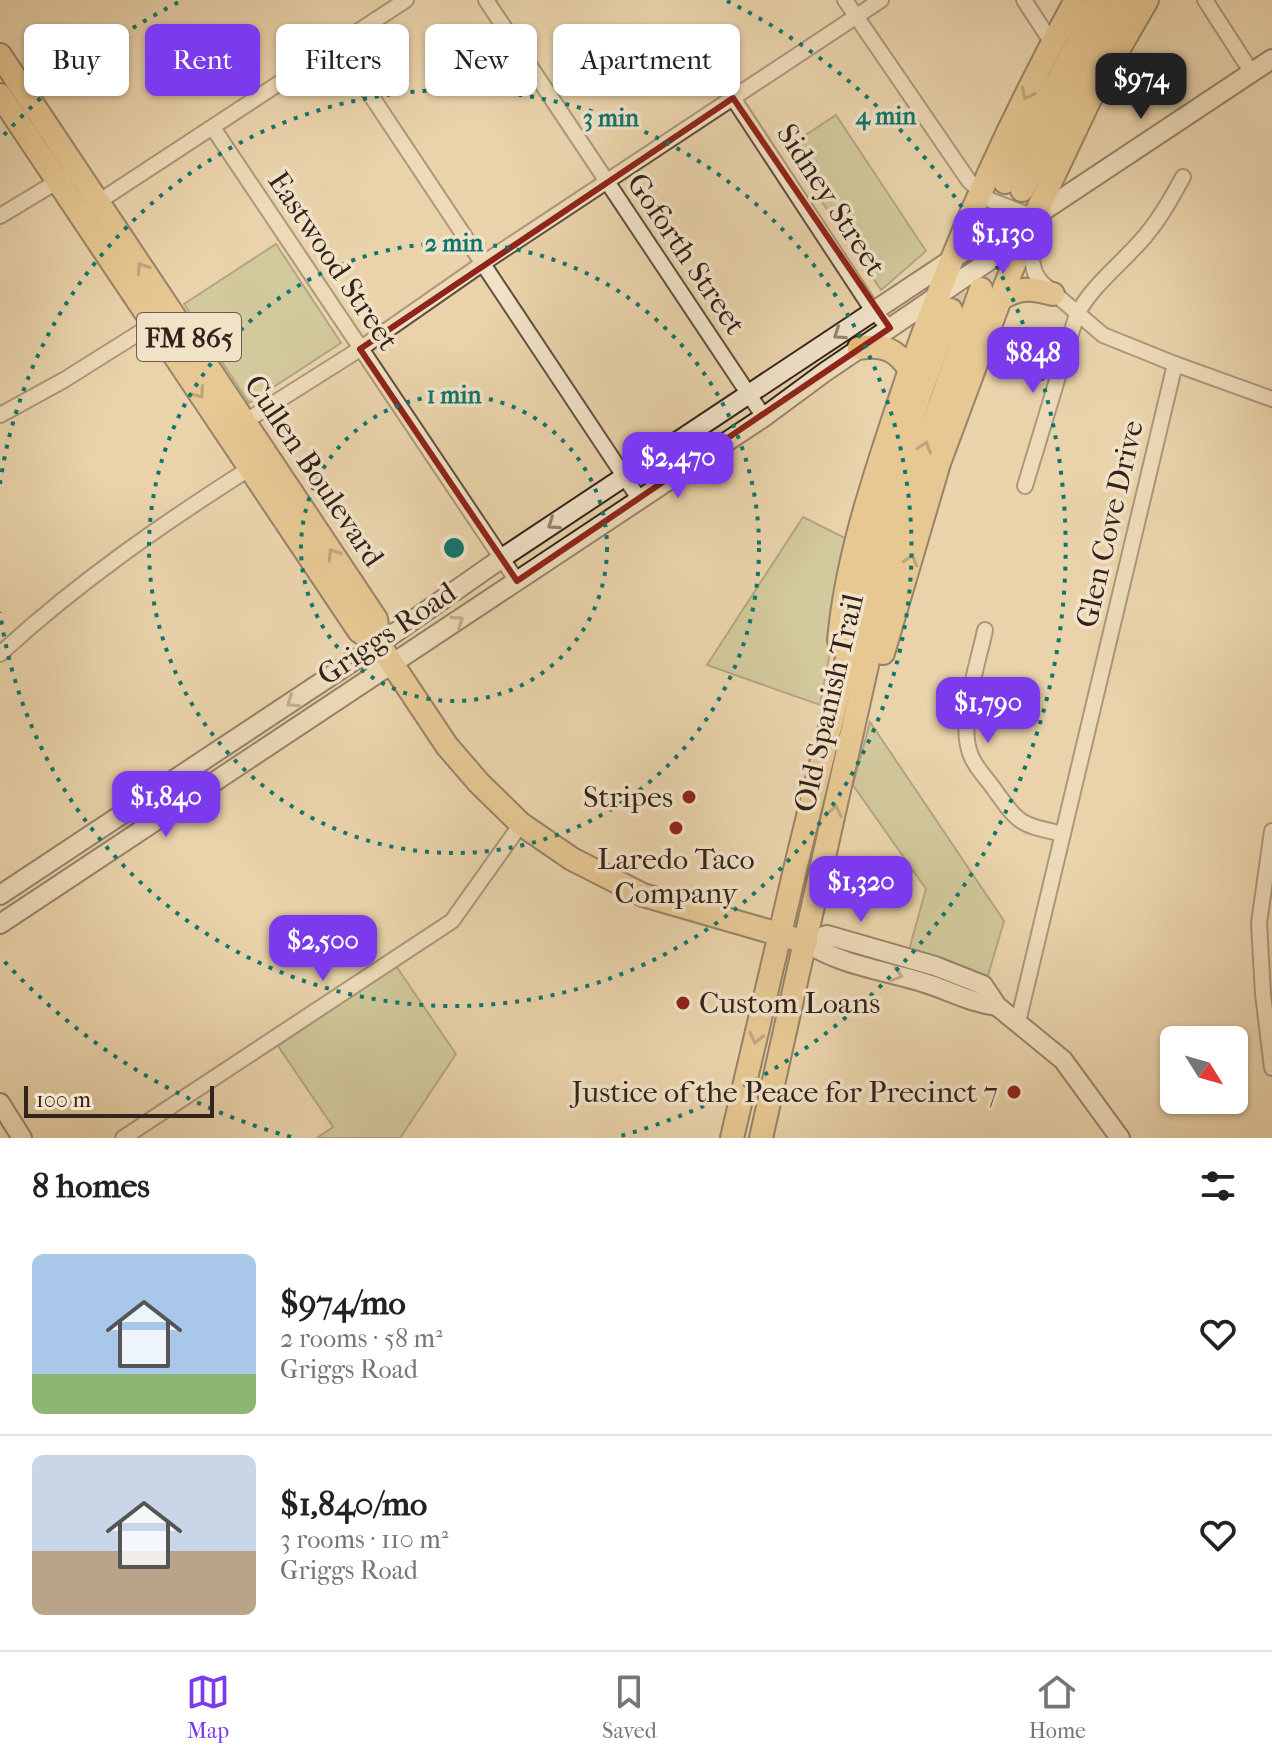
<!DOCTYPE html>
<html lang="en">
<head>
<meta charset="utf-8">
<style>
	:root { --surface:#fff; --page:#f2f2f2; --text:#222; --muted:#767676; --line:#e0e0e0; --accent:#7c3aed }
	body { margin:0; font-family:"IM FELL French Canon",serif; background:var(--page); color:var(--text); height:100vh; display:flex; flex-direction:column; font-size:30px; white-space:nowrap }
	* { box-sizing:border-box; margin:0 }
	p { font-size:26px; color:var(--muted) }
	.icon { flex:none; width:44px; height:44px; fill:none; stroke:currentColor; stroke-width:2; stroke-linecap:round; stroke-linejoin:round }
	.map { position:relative; height:1138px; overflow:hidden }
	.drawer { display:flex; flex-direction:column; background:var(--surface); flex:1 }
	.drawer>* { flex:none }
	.banner { position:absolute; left:24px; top:24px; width:800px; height:72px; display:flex; gap:16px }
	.needle { width:52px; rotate:127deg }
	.buttons { position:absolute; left:1160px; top:1026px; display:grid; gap:16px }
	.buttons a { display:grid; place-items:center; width:88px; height:88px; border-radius:12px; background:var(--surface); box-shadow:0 2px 6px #0004; font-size:40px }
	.scale { position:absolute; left:24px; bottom:20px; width:190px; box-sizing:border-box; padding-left:8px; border:4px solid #33231b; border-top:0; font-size:22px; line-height:28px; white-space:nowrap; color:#33231b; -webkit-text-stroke:6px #f1e2c8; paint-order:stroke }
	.price { position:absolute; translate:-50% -68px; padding:0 18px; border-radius:16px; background:var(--accent); color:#fff; font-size:26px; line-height:52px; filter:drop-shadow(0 2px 4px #0008) }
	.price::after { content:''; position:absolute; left:50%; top:48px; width:24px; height:18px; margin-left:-12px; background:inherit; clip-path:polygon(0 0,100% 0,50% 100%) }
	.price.selected { background:#222; color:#fff }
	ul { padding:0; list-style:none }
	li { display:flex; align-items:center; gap:24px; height:200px; padding:0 32px }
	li+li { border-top:2px solid var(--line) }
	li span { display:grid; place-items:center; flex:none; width:224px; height:160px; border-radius:12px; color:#555 }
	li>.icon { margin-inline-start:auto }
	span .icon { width:96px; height:96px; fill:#fffc; stroke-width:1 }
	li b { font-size:34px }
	h2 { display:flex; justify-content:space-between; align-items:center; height:96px; padding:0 32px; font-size:34px }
	.tag { padding:0 28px; border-radius:12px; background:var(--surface); box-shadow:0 2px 6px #0004; font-size:28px; line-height:72px }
	.tag.selected { background:var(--accent); color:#fff }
	.dock { display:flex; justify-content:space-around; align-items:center; height:112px; border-top:2px solid var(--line); background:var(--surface); font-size:22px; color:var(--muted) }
	.dock a { display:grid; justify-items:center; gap:4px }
	.dock .selected { color:var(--accent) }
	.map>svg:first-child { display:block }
</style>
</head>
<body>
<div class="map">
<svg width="1272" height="1138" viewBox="0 0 1272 1138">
	<rect width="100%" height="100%" fill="#ead3ab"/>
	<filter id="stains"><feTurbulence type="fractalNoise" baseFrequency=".0025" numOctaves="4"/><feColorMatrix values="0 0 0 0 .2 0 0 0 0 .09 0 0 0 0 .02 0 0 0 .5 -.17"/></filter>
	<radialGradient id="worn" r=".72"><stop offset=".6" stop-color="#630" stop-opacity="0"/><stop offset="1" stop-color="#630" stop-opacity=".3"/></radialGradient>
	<g fill="#b5bd8b" stroke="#747053" stroke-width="2">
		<path d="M836,115l90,136 -45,39 -95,-142z"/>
		<path d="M276,244l65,99 -92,60 -65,-99z"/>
		<path d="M803,517l48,24 -31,164 -113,-40z"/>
		<path d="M870,722l134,199 -17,58 -41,-19 -37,-10 17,-61 -73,-104z"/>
		<path d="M396,966l60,88 -56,84h-83l16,-11 -55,-81z"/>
	</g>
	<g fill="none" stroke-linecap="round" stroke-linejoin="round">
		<g stroke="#c5b08e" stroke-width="22" stroke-dasharray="22 11" stroke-linecap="butt">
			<path d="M981,289l41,-99"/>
			<path d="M951,310l54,-128"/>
		</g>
		<defs>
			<g id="street">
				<path d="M486,0l278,417"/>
				<path d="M845,0l124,181 21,19 44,17 -4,36 5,20 6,9 62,53 72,29 97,35"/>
				<path d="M1024,0l28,43"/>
				<path d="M1205,0l47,73"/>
				<path d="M338,46l302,454"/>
				<path d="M733,98l140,213 17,17"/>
				<path d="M213,128l304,453"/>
				<path d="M92,206l314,-206"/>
				<path d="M0,216l63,-38"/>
				<path d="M0,415l64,-35 94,-59"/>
				<path d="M238,426l122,-77 122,-85 399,-264"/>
				<path d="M1025,486l52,-172c17,-31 47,-52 69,-79 15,-18 26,-38 37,-58"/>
				<path d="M985,630c-7,35 -29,95 -13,128 5,11 15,21 22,31 26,36 25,35 69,45"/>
				<path d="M0,654c78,-72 165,-132 255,-189"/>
				<path d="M1272,831l-13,92 4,71 9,74"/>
				<path d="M1018,1022l157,-658"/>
				<path d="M123,1138l329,-217 69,-97"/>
			</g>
			<g id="secondary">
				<path d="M0,895l379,-251 123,-86 494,-328 35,-12"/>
				<path d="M0,924l764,-507 61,-45 180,-122 29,-33 238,-158"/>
				<path d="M806,942l21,-7 108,31 48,19 14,21 66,54 57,78"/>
				<path d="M806,942c36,25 85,29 125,43 23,8 42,18 66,21"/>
				<path d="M0,1103l22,35"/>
			</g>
			<g id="primary">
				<path d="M0,55l376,564 3,25"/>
				<path d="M0,95l359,536 20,13 68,102 32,37 42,41 51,35 71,36 163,47"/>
				<path d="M1005,182l95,-182"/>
				<path d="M1022,190l102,-190"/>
				<path d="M1000,299c20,-12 32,-11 53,-5"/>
				<path d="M859,348c24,-4 37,1 51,22"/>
				<path d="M839,640c7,-77 31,-150 55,-223 48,-145 108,-284 182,-417"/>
				<path d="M883,653l56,-190 66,-177 29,-69 56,-118 57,-99"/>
				<path d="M732,1138l66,-281 91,-369 32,-97 30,-81"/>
				<path d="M761,1138l113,-504 38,-151 69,-194"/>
			</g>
		</defs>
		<use href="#street" stroke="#614f3f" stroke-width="18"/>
		<use href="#secondary" stroke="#33231b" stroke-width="22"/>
		<use href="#primary" stroke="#33231b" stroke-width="26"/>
		<use href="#street" stroke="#f1e2c8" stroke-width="14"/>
		<use href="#secondary" stroke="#f1e2c8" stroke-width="18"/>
		<use href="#primary" stroke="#e5ba76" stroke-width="22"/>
	</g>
	<defs><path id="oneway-chevron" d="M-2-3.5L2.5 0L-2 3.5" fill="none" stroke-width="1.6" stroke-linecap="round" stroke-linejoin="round" transform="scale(2)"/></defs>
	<g stroke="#8c6e48">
		<use href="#oneway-chevron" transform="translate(1027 94) rotate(117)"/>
		<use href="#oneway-chevron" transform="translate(142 268) rotate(-124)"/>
		<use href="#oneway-chevron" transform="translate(199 393) rotate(55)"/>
		<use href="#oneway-chevron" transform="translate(925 447) rotate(-71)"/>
		<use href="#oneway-chevron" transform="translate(333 554) rotate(-123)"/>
		<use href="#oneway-chevron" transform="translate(911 560) rotate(-74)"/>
		<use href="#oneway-chevron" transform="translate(835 811) rotate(-78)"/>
		<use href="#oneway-chevron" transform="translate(756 1038) rotate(103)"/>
	</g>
	<g stroke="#928272">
		<use href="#oneway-chevron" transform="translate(839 334) rotate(146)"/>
		<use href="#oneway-chevron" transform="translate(553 524) rotate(146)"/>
		<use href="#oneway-chevron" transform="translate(458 621) rotate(-34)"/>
		<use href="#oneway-chevron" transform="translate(292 702) rotate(146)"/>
		<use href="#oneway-chevron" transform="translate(897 975) rotate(16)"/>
	</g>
	<path d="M0 0H1272V1138H0ZM733,98l157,230 -373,253 -157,-232z" fill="#ead3ab" fill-opacity=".55" fill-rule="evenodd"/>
	<path fill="none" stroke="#8f2418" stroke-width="6" stroke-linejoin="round" d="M733,98l157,230 -373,253 -157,-232z"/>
	<g fill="none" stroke="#0f766e" stroke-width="4" stroke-dasharray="4 8">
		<circle cx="454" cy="548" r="153"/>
		<circle cx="454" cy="548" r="305"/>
		<path d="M0 484A458 458 0 1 1 0 612"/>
		<path d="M291 1137A611 611 0 0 1 4 961M4 135A611 611 0 0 1 181 1M727 1A611 611 0 0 1 617 1137"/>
	</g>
	<g fill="#8f2418" stroke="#f1e2c8" stroke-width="3">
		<circle cx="689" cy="797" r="8"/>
		<circle cx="676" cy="828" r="8"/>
		<circle cx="683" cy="1003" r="8"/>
		<circle cx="1014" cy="1092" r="8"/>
	</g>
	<g text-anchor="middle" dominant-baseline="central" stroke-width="7" stroke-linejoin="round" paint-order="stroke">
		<rect fill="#f1e2c8" stroke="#6c5c4f" stroke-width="2" x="137" y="313" width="104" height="48" rx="6"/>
		<g font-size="28" font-weight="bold" fill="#33231b">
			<text x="189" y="337">FM 865</text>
		</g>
		<g font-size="30" fill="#33231b" stroke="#f1e2c8">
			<text transform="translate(831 200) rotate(57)">Sidney Street</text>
			<text transform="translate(686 254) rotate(56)">Goforth Street</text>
			<text transform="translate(333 261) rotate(56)">Eastwood Street</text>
			<text transform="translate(314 471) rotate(56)">Cullen Boulevard</text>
			<text transform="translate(1110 524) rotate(-77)">Glen Cove Drive</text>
			<text transform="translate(387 634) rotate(-34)">Griggs Road</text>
			<text transform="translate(829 703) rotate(-77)">Old Spanish Trail</text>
		</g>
		<g font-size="30" fill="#33231b" stroke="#f1e2c8" text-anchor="end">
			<text x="673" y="797">Stripes</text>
			<text x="676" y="859" text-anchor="middle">Laredo Taco<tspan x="676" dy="34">Company</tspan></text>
			<text x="699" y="1003" text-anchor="start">Custom Loans</text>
			<text x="998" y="1092">Justice of the Peace for Precinct 7</text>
		</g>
	</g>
	<circle cx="454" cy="548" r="12" fill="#0f766e" stroke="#f1e2c8" stroke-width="4"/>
	<g font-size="24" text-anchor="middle" font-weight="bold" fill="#0f766e" stroke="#f1e2c8" stroke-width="7" stroke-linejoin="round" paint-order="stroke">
		<text x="886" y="124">4 min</text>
		<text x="611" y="126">3 min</text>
		<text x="454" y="251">2 min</text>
		<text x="454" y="403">1 min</text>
	</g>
	<rect width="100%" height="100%" filter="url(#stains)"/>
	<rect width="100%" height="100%" fill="url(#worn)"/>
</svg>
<div class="buttons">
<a><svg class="needle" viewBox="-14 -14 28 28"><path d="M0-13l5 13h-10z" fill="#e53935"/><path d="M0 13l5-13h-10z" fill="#767676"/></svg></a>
</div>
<div class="scale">100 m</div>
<b class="price selected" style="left:1141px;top:121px">$974</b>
<b class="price" style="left:1003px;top:276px">$1,130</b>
<b class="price" style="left:1033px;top:395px">$848</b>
<b class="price" style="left:678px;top:500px">$2,470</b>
<b class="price" style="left:988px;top:745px">$1,790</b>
<b class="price" style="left:166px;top:839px">$1,840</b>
<b class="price" style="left:861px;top:924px">$1,320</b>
<b class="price" style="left:323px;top:983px">$2,500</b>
<div class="banner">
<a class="tag">Buy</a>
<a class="tag selected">Rent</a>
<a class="tag">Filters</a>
<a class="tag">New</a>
<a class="tag">Apartment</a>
</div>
</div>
<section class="drawer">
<h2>8 homes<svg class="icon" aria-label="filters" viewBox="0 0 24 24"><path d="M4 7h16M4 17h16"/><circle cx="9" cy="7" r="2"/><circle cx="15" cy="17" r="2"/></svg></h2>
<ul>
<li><span style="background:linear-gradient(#a9c7e8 75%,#8fb573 0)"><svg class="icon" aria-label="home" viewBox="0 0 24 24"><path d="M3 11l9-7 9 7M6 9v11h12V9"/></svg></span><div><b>$974/mo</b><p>2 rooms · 58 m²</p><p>Griggs Road</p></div><svg class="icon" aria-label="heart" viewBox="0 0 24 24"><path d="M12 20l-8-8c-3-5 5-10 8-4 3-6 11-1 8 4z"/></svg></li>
<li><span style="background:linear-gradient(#c9d6e8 60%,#b9a48a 0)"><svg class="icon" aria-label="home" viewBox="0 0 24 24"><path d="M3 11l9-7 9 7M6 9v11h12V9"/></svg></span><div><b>$1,840/mo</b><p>3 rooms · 110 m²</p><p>Griggs Road</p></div><svg class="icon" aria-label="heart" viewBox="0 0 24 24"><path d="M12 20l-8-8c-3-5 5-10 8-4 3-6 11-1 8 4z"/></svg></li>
</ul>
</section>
<nav class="dock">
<a class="selected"><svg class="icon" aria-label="map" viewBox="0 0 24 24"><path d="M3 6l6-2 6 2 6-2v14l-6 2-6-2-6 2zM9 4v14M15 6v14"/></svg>Map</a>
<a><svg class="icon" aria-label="saved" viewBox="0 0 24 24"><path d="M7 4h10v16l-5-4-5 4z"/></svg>Saved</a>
<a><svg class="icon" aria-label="home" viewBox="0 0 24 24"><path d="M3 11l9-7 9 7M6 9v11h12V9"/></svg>Home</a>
</nav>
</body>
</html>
